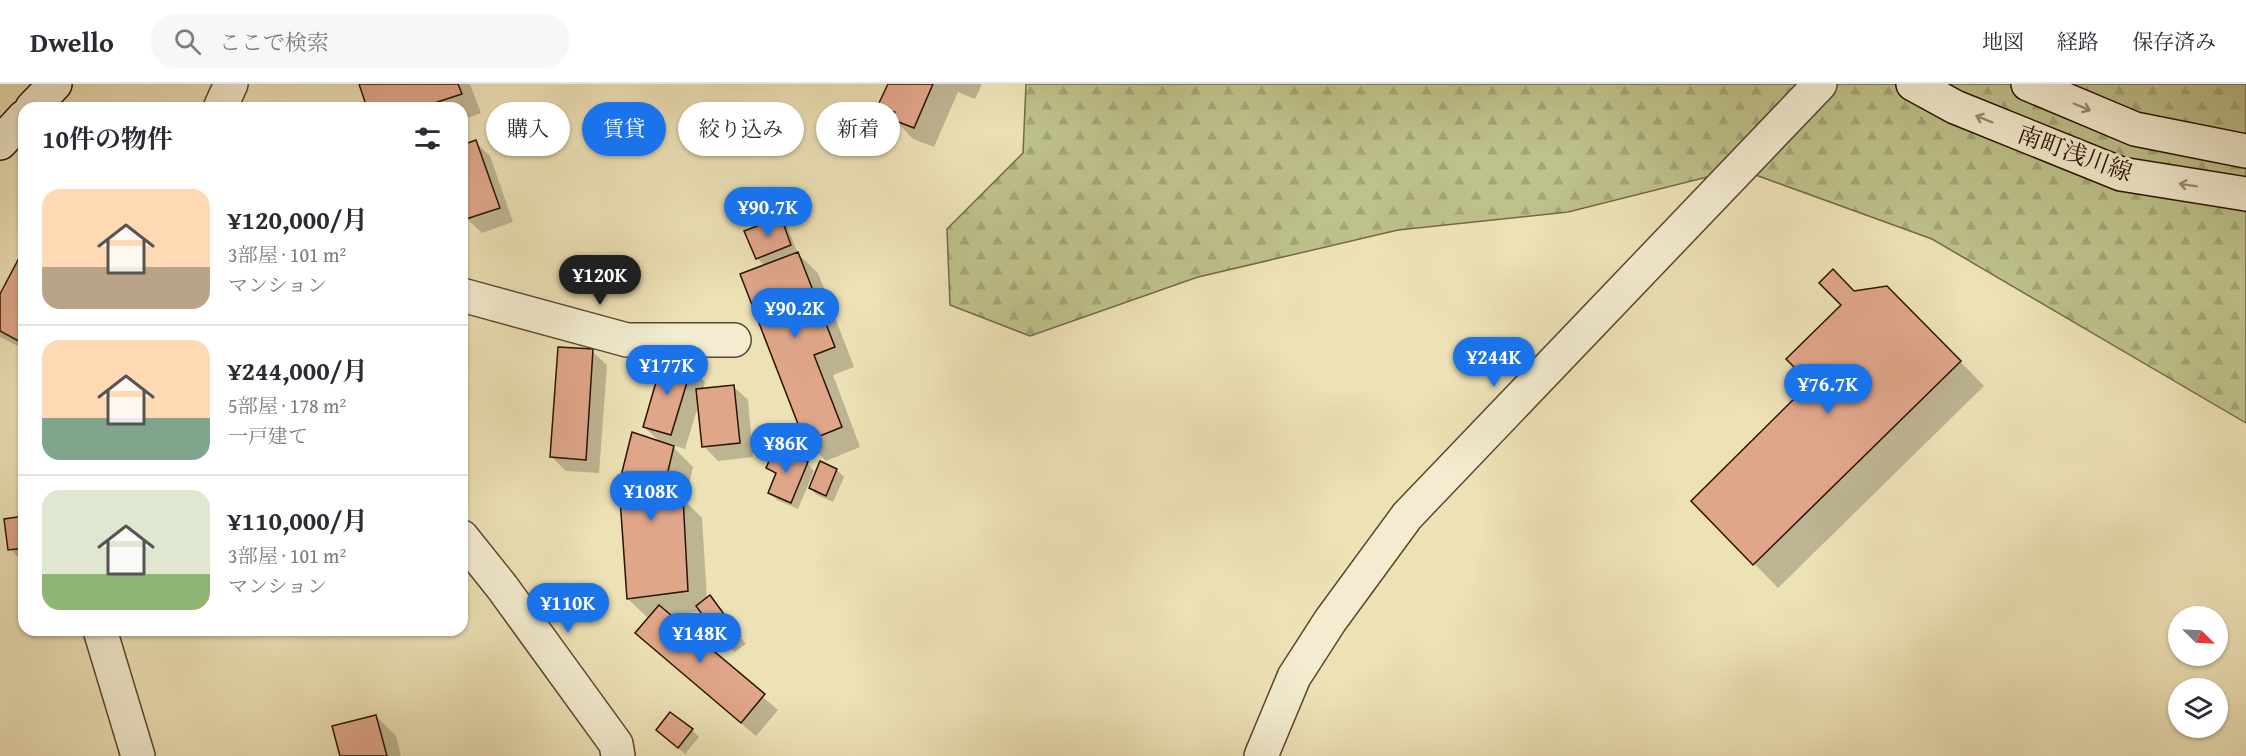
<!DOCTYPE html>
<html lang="ja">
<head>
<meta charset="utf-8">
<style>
	:root { --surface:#fff; --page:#f7f7f7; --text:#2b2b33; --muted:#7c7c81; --line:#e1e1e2; --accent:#1a73e8 }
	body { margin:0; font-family:"Gentium Book Plus","Noto Serif JP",serif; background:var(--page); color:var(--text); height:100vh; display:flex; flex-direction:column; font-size:22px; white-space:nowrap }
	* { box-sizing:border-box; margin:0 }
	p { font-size:20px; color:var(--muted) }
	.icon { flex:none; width:33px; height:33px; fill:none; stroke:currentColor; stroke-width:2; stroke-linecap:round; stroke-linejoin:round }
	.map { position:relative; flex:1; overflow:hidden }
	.details { position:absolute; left:18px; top:18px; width:450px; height:534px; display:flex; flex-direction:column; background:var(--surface); border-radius:18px; box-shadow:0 2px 4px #0004 }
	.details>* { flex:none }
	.top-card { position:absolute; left:486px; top:18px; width:570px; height:54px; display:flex; gap:12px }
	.needle { width:39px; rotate:114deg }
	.fabs { position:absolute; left:2168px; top:522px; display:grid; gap:12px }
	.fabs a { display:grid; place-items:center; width:60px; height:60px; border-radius:50%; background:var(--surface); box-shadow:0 2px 4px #0004; font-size:30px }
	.price { position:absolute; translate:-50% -51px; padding:0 14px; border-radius:21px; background:var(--accent); color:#fff; font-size:20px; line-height:39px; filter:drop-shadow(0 2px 3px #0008) }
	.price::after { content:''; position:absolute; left:50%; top:36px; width:18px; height:14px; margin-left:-9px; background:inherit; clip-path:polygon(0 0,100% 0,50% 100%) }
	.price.on { background:#222; color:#fff }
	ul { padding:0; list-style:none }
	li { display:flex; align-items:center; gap:18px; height:150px; padding:0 24px }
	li+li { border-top:2px solid var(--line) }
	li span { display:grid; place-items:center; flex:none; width:168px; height:120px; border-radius:18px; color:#555 }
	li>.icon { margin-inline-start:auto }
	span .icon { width:72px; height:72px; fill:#fffc; stroke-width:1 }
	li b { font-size:26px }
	h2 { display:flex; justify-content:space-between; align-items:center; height:72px; padding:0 24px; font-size:26px }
	.pill { padding:0 21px; border-radius:27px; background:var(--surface); box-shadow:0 2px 4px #0004; font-size:21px; line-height:54px }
	.pill.on { background:var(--accent); color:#fff }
	header { display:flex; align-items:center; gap:36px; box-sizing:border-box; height:84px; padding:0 30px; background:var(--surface); border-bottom:2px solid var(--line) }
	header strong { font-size:28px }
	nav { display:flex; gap:33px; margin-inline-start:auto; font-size:21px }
	.search { width:420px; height:54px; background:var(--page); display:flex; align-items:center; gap:15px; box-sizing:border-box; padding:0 21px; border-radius:33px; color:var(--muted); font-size:22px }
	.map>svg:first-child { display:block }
</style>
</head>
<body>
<header>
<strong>Dwello</strong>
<div class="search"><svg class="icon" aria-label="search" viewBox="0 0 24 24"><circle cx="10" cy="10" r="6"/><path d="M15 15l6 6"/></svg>ここで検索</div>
<nav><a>地図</a><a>経路</a><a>保存済み</a></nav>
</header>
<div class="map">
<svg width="2246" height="672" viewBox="0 0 2246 672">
	<defs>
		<pattern id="forest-firs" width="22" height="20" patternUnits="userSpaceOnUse" patternTransform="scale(1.5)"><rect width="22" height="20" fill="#bec18a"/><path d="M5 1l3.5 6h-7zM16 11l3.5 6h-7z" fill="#a3a575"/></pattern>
	</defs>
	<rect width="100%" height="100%" fill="#ede1b6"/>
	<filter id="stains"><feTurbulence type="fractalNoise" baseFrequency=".00333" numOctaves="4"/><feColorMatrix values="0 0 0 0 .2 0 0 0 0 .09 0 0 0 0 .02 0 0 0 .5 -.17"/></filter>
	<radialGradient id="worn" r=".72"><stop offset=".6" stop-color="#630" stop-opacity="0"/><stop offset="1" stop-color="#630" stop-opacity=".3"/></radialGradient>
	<path fill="url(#forest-firs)" stroke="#746a45" stroke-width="1.5" d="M1026,0h1220v339l-314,-184 -193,-70 -171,43 -170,18 -200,47 -168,59 -80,-31 -3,-76 76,-76z"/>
	<g fill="#0003">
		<path d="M360,0h110l11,29 -19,7v-12h-93z"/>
		<path d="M889,0h93l-7,15 -17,-7 -24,55 -21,-8 -33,-35z"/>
		<path d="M475,58l15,14 23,66 -31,11 -15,-14 -5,-16v-56z"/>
		<path d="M780,135l7,7 11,28 20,19 36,94 -21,8 27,72 -34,14 -20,-20 -41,-175 -8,-8z"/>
		<path d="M24,181v84l-24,-12v-40z"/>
		<path d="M1887,203l97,99 -206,202 -85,-87 119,-118z"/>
		<path d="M592,267l15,14 -8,108 -33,-2 -14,-14z"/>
		<path d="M691,284l14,14 -2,7 30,-3 15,14 5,57 -35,4 -14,-15 -5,-43 -14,46 -15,-5 23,23 -8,34 17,17 5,82 3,-3 7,8 29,39 -12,8 -32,-41 -33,5 109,94 -22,26 -119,-103 12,-14 -21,-20 33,-156 -17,-16z"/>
		<path d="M807,379l7,8 -16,38 -21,-9 -7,-7 7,-17 -9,-8z"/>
		<path d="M837,386l7,7 -11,25 -16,-7 -7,-7z"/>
		<path d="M24,434v37l-7,1 -7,-7z"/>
		<path d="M376,632l20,20 5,20h-60z"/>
		<path d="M658,646h34l7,7 -14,17z"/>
	</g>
	<g fill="#e0a68a" stroke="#291300" stroke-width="1.5">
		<path d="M359,0h99l4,10 -34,11 1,3h-62z"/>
		<path d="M888,0h45l-19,44 -23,-9 4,-7 -17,-7z"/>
		<path d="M476,56l24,68 -34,11 -4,-11v-63z"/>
		<path d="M781,133l10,28 -35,14 -12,-28z"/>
		<path d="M798,168l37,95 -21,8 28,72 -37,15 -65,-168z"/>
		<path d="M18,176l6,3v81l-24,-13v-37z"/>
		<path d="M1833,185l21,22 33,-5 74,75 -208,204 -62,-64 119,-118 -24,-24 55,-54 -22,-22z"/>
		<path d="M558,263l35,2 -7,111 -36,-3z"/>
		<path d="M663,274l29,8 -21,69 -28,-8z"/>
		<path d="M734,301l6,58 -38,4 -6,-58z"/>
		<path d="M632,348l42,14 -12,50 21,1 5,94 -61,8 -8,-115z"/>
		<path d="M775,364l33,14 -17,41 -23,-10 8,-20 -10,-5z"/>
		<path d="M820,377l17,8 -11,27 -17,-8z"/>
		<path d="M24,432v32l-16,2 -4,-31z"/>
		<path d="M710,511l30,41 -15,10 -29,-40z"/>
		<path d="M659,521l106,89 -24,29 -106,-90z"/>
		<path d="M670,628l23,17 -15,19 -22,-18z"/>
		<path d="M376,631l11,41h-47l-8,-30z"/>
	</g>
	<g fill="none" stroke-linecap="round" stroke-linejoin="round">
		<defs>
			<g id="street">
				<path d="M220,24l11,-24"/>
				<path d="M462,211l165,45h107"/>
				<path d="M462,453l40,50 114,157 2,12"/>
				<path d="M100,546l38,126"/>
				<path d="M1261,672l33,-79 36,-56 77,-105 413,-432"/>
			</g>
			<g id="secondary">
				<path d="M1913,0l42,23 166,67 125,20"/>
				<path d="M2028,0l107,45 111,22"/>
				<path d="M32,24l23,-24"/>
				<path d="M0,59l24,-26"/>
			</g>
		</defs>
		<use href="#street" stroke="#5a462e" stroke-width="36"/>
		<use href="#secondary" stroke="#291300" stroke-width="36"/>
		<use href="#street" stroke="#f3ecd0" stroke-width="33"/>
		<use href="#secondary" stroke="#f3ecd0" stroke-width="33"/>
	</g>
	<defs><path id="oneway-shaft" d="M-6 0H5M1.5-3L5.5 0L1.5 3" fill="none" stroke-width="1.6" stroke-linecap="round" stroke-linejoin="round" transform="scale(1.5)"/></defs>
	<g stroke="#988a72">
		<use href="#oneway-shaft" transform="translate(2082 23) rotate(23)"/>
		<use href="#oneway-shaft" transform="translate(1984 35) rotate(-158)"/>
		<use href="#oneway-shaft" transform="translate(2188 101) rotate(-171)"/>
	</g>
	<g text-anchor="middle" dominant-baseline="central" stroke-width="6" stroke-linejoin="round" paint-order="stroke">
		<g font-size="24" fill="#291300" stroke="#f3ecd0">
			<text transform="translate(2075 69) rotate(20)">南町浅川線</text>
		</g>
	</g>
	<rect width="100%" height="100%" filter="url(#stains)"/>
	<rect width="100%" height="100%" fill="url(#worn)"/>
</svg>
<div class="fabs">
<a><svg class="needle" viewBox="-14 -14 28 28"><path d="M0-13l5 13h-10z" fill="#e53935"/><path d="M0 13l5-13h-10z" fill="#7c7c81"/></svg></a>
<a><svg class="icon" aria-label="layers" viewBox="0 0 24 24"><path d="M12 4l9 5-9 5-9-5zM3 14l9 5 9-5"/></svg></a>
</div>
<b class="price" style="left:768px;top:154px">¥90.7K</b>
<b class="price on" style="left:600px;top:222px">¥120K</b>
<b class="price" style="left:795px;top:255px">¥90.2K</b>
<b class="price" style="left:1494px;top:304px">¥244K</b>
<b class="price" style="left:667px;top:312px">¥177K</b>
<b class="price" style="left:1828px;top:331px">¥76.7K</b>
<b class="price" style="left:786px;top:390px">¥86K</b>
<b class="price" style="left:651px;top:438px">¥108K</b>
<b class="price" style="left:568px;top:550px">¥110K</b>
<b class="price" style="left:700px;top:580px">¥148K</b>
<div class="top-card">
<a class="pill">購入</a>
<a class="pill on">賃貸</a>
<a class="pill">絞り込み</a>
<a class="pill">新着</a>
</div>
<section class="details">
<h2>10件の物件<svg class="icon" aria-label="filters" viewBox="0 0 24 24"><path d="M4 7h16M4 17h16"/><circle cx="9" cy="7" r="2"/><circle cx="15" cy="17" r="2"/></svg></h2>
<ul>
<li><span style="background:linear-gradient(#ffd9b3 65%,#b9a48a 0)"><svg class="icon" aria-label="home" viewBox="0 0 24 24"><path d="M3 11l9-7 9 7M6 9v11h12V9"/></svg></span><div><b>¥120,000/月</b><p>3部屋 · 101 m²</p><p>マンション</p></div></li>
<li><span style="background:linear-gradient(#ffd9b3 65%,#7fa58c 0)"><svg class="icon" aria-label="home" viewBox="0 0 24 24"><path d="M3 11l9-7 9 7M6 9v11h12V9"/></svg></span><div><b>¥244,000/月</b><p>5部屋 · 178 m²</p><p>一戸建て</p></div></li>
<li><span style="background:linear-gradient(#dfe7d0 70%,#8fb573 0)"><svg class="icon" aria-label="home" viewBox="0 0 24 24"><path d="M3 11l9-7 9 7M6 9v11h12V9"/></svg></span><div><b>¥110,000/月</b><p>3部屋 · 101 m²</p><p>マンション</p></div></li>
</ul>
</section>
</div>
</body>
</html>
